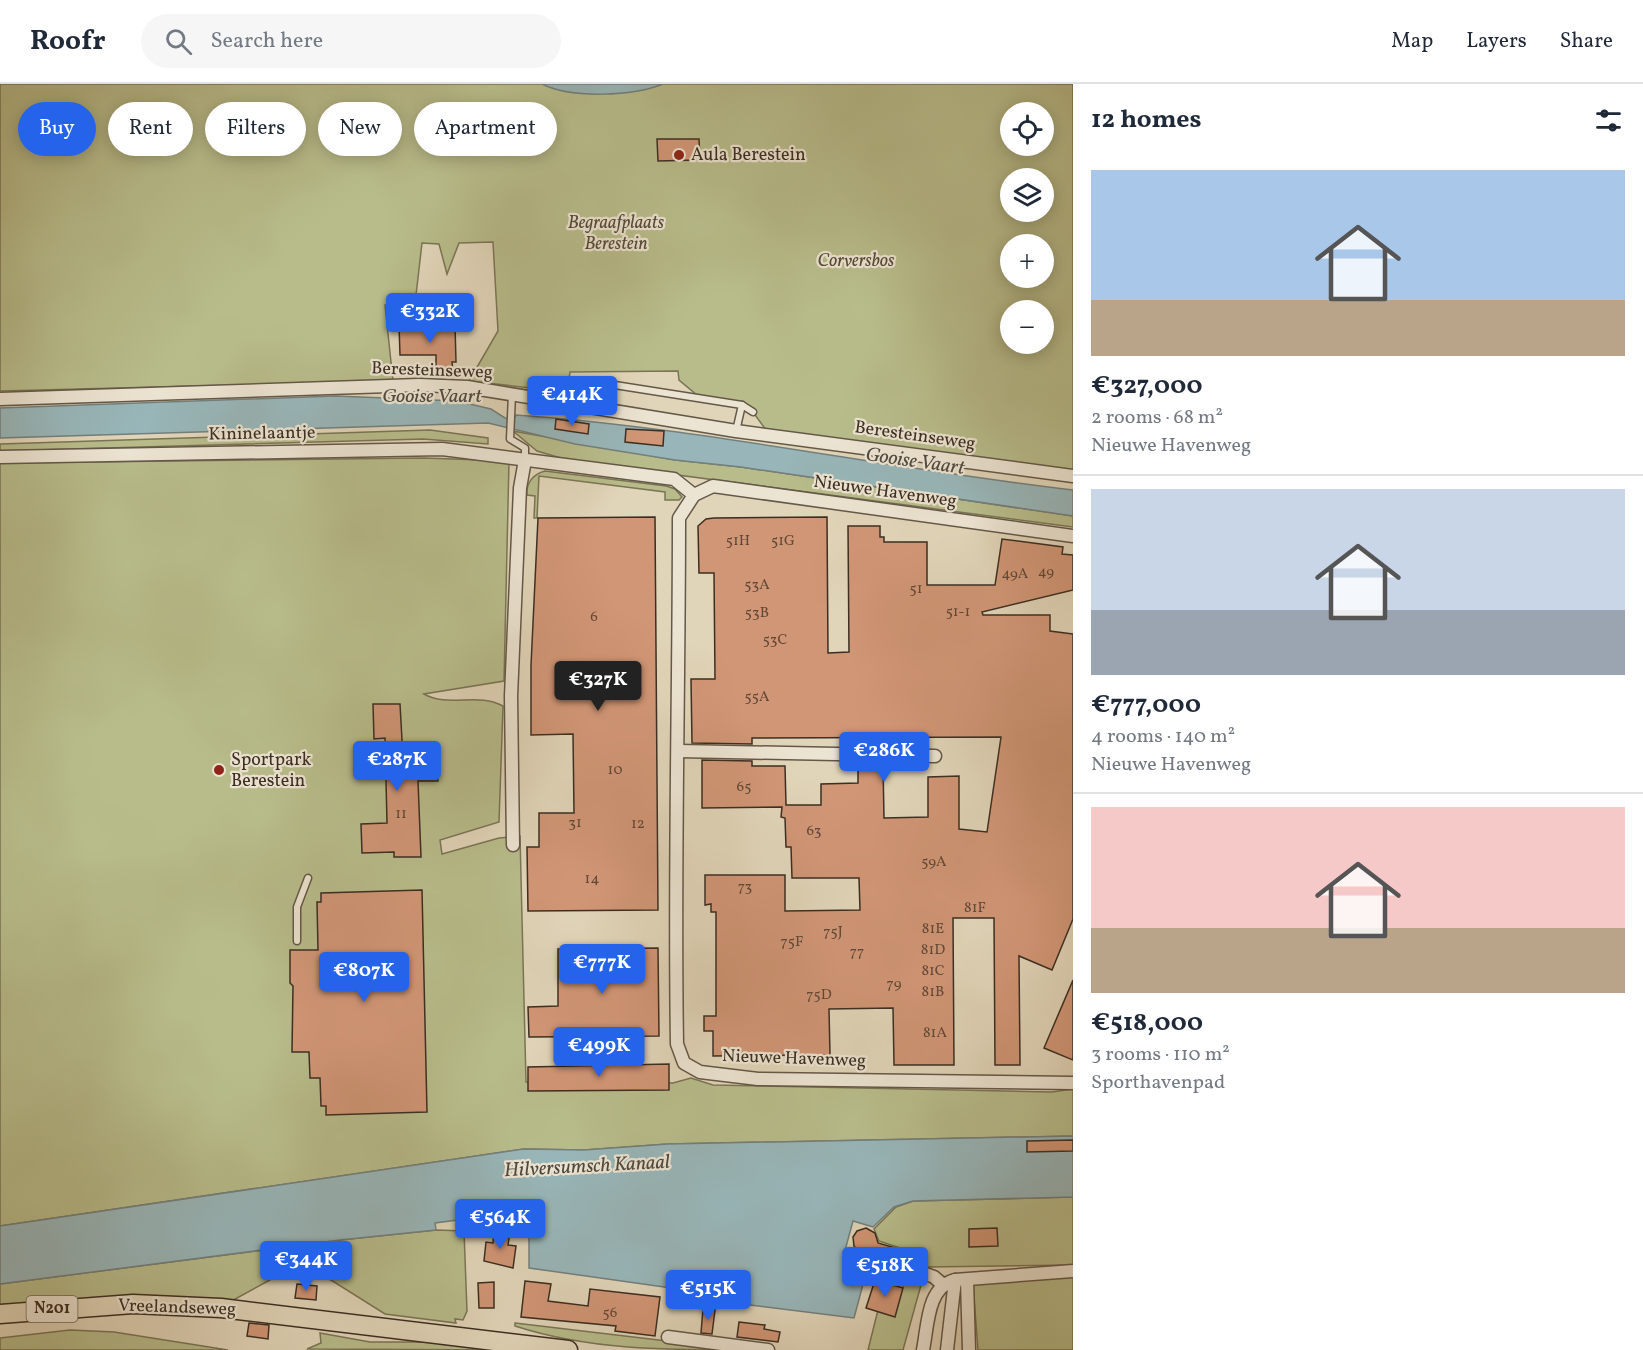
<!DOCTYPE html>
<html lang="en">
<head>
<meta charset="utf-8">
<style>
	:root { --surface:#fff; --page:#f6f6f7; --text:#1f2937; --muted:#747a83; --line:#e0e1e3; --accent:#2563eb }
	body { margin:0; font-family:Vollkorn,serif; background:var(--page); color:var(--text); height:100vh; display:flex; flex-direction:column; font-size:22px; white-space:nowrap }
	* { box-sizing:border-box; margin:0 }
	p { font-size:20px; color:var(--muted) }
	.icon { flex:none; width:33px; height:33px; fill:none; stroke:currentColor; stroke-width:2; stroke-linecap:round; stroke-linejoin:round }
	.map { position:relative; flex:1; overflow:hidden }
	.side { display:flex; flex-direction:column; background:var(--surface); width:570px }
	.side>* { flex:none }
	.guide { position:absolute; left:18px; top:18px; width:570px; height:54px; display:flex; gap:12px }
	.fabs { position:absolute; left:1000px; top:18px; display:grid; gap:12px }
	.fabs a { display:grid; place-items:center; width:54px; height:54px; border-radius:50%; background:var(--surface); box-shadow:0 3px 15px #0003; font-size:30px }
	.price { position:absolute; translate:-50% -51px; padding:0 14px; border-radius:6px; background:var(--accent); color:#fff; font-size:20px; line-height:39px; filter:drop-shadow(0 2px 3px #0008) }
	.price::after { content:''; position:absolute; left:50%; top:36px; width:18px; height:14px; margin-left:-9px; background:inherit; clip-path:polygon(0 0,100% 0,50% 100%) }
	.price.selected { background:#222; color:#fff }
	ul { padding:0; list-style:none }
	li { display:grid; align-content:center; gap:12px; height:318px; padding:0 18px }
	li+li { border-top:2px solid var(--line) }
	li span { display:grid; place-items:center; height:186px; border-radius:0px; color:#555 }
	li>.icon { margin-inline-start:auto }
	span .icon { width:108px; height:108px; fill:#fffc; stroke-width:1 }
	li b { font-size:26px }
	h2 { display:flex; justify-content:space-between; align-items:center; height:72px; padding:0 18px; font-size:26px }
	.chip { padding:0 21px; border-radius:27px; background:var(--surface); box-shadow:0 3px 15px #0003; font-size:21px; line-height:54px }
	.chip.selected { background:var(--accent); color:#fff }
	header { display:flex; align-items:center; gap:36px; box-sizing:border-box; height:84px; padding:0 30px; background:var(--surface); border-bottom:2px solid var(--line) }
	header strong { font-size:28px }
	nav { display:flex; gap:33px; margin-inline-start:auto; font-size:21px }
	.search { width:420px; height:54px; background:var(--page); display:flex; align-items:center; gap:15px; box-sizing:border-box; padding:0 21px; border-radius:33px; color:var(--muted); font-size:22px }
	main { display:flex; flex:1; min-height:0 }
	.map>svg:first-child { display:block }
</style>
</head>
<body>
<header>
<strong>Roofr</strong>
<div class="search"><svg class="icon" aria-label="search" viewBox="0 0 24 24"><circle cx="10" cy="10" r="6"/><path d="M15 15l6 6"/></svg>Search here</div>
<nav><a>Map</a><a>Layers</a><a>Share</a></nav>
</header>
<main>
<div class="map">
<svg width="1073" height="1266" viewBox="0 0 1073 1266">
	<rect width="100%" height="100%" fill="#e1d5b9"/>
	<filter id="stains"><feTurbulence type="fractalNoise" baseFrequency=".00333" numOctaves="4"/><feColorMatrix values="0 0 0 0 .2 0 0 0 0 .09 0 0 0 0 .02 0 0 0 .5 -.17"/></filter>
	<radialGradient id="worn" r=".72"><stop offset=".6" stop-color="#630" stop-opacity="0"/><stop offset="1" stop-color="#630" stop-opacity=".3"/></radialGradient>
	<g fill="#b8bc8b" stroke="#7a7556" stroke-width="1.5" fill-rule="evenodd">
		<path d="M0,0h1073v387l-307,-41 -16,-22 -47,-8 -24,-20 -1,-9 -108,1 -3,21 -8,5 -28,-10 -62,-7 29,-50 -5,-89 -34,1 -12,31 -8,-30 -17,-1 -6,52 -31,10 8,76 -393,10zM1011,28h33v34h-33zM1011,94h33v34h-33zM1011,160h33v34h-33zM1011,226h33v34h-33z"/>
		<path d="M430,346l58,8v6l-65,-5 -423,12v-7z"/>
		<path d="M513,347l162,29 66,7 332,49v11l-502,-66 -34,-10z"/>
		<path d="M424,374l85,3 -5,220 -80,13c24,14 54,-2 79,12l-4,116 -59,18 2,14 57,-16 21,-2 6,246 147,1 18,-5 22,7 339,7 21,-3v47l-405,8 -84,6 -60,-1 -524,77v-763z"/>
		<path d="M545,387l121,15 9,3 7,8 -3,3h-14v-8l-126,-16 -2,42h-3l1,-22 -8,-1c-1,-12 6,-21 18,-24z"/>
		<path d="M1073,1113v68l-147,2 -23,83h-35l10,-40 17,4 14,-49 5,1 4,-12 -39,-13 -5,-12 22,-22 17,-6z"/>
		<path d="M436,1146l28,1 3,80 -4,9 -8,-1 1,4 -71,-9 -54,-34 -29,-9 -23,4 -51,28 -105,-7 -123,10v-22l340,-44z"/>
		<path d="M1073,1193v73h-95l-5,-66z"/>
		<path d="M515,1239l228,27c-77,0 -154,0 -228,-24z"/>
		<path d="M70,1246l44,2 114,18h-228v-12z"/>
		<path d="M320,1249l50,9h68l69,8 -200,-1 14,-6z"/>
	</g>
	<g fill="#98b6b9" stroke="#73807d" stroke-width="1.5">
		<path d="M542,0h121c-30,12 -91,15 -121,0z"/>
		<path d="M336,312l121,5 34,8 14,9 9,1 2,-4c187,13 371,54 557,75v26l-332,-49 -66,-7 -100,-16 -87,-21 -488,15v-30z"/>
		<path d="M1073,1052v61l-160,4 -19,6 -21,20 -20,-6 -9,33 25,8 -15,56 -135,-17 -5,-7 -185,-26v-51l-17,-4 -77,10 1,7 -96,10 -340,44v-58l524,-77 60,1 84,-6z"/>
	</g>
	<g fill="#d19676" stroke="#3b2e22" stroke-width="1.5">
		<path d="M657,55h42l1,21 -42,1z"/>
		<path d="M399,241h56l1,37h-4l1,10h-17v-17h-36z"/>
		<path d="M556,335l33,5 -1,10 -33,-5z"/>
		<path d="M626,345l38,2 -1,15 -38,-4z"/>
		<path d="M655,433l3,393 -130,1 -1,-64h12v-34h35l-1,-79 -42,1v-70l7,-147z"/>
		<path d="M827,433l1,136 21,-1 -1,-126h32v11h4v5h43v43h68l7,-46 61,8 -1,7 11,1v35l-91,22 1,3h67v16l23,3v285l-21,51 -33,-14 1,109h-25l-1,-147h-41l1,147h-60l-1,-57 -64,1 1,46 -117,1v-25h-9v-15h12v-104h-5v-8l-6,1v-30h80v36l75,-1 -1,-32h-67l-1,-31h-5l-1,-29 -4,-1 1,-10 -80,1v-48l50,1v5h33l1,39h35v-21l37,-1v-17l25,-1 1,53 44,-1v-40l31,-1v53l28,3 14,-95 -249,1v6l-60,-1 -1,-64h24l-1,-106h-15l-1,-47 8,-7 8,-1z"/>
		<path d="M373,620h27l3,54h14v12h20l1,11h-20l3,76h-27v-5l-32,1 -1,-29 26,-1 -2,-85 -11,1z"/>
		<path d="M422,806l5,222 -101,3v-9h-5l-1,-28h-10l-1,-26h-17l1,-66 -3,-3v-33h28l-1,-48h4v-9z"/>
		<path d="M658,864l1,88 -130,1 -1,-30 30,-1v-57z"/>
		<path d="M1073,896v80l-29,-12z"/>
		<path d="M669,980v26l-141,1v-24z"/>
		<path d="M1073,1056v11l-46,1v-11z"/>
		<path d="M866,1144l9,5 3,10 38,11 -2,7 -6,-1 -6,5 -44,-14 -4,-5 -1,-9 4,-6z"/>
		<path d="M997,1144l1,18 -29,1v-18z"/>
		<path d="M494,1146l16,2 -2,13 8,1 -3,22 -29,-7 2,-19 7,1z"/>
		<path d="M875,1196l28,8 -8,29 -29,-9z"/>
		<path d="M525,1197l26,3 -3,17 40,5 2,-17 70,8 -5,39 -40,-5 1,-5 -95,-9z"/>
		<path d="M494,1198v26h-15l-1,-25z"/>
		<path d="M297,1200l20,2 -1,14 -21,-2z"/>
		<path d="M703,1225l12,1 -3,24 -11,-1z"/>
		<path d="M739,1238l26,3 -1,4 16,3 -2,10 -41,-5z"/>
		<path d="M249,1239l20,2 -1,14 -21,-3z"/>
	</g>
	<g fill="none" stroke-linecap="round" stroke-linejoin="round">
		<defs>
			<g id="service">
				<path d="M512,310l-2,45 15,9v12"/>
				<path d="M573,320l3,-13 8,-8h18l140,22 11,7"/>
				<path d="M736,347l6,-26"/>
				<path d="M297,857v-34l11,-29"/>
			</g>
			<g id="minor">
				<path d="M0,315l419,-14 48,2 269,44 337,45"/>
				<path d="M0,373l442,-8 232,30 20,16"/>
				<path d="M1073,452l-360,-50 -19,9 -15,23c0,176 -5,351 -2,526l7,19 16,9 58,7 315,4"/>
				<path d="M679,667l256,5"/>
				<path d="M513,761l-2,-149 9,-208 5,-28"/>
				<path d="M910,1184l24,9 8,7"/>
				<path d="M967,1196l2,70"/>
				<path d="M668,1253l100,13"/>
				<path d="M923,1266c5,-25 4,-63 32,-70l118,-9"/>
				<path d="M947,1266l8,-70"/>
			</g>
			<path id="primary" d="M0,1230l133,-10 88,4 347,42"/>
		</defs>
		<use href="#service" stroke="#645848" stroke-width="9"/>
		<use href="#minor" stroke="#645848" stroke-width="15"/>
		<use href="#primary" stroke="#3b2e22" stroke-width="21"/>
		<use href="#service" stroke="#ece4d2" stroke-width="6"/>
		<use href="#minor" stroke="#ece4d2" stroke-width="12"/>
		<use href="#primary" stroke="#e1d5b9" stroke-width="18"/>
	</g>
	<g fill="#8f2418" stroke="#ece4d2" stroke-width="2">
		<circle cx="679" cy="71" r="6"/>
		<circle cx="219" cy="686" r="6"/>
	</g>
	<g text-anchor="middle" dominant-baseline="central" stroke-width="4.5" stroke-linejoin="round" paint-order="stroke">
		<g font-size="15" fill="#604837">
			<text x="738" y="457">51H</text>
			<text x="783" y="457">51G</text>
			<text x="1046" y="488">49</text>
			<text x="1015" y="490">49A</text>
			<text x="757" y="501">53A</text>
			<text x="916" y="505">51</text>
			<text x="958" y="528">51-1</text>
			<text x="757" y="529">53B</text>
			<text x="594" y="533">6</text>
			<text x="775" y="556">53C</text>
			<text x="757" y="613">55A</text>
			<text x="615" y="686">10</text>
			<text x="744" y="703">65</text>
			<text x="401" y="730">11</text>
			<text x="575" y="739">31</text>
			<text x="638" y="740">12</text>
			<text x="814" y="747">63</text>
			<text x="934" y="778">59A</text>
			<text x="592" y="795">14</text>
			<text x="745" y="803">73</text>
			<text x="975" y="824">81F</text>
			<text x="933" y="845">81E</text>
			<text x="833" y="848">75J</text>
			<text x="792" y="858">75F</text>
			<text x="933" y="866">81D</text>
			<text x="857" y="868">77</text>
			<text x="933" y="887">81C</text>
			<text x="894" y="900">79</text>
			<text x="933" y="908">81B</text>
			<text x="819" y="911">75D</text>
			<text x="935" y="949">81A</text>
			<text x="610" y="1229">56</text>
		</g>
		<rect fill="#ece4d2" stroke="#706557" stroke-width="1.5" x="26.5" y="1212" width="51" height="26" rx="4.5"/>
		<g font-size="16" font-weight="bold" fill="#3b2e22">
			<text x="52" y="1225">N201</text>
		</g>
		<g font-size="18" fill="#3b2e22" stroke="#ece4d2" text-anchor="start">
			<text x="691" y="71">Aula Berestein</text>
			<text x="231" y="676">Sportpark<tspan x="231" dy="21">Berestein</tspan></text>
		</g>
		<g font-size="18" font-style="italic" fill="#544a37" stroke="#ece4d2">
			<text x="616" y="139">Begraafplaats<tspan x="616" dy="21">Berestein</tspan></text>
			<text x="856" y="177">Corversbos</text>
		</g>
		<g font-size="18" fill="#3b2e22" stroke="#ece4d2">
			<text transform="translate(432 287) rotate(2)">Beresteinseweg</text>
			<text transform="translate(262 350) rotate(-1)">Kininelaantje</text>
			<text transform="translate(915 352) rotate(8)">Beresteinseweg</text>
			<text transform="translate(885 408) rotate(8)">Nieuwe Havenweg</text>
			<text transform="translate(794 975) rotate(2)">Nieuwe Havenweg</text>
			<text transform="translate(177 1224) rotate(2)">Vreelandseweg</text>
		</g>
		<g font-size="20" font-style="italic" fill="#4e4940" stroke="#ece4d2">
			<text x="432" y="313">Gooise Vaart</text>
			<text transform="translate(915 378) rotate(8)">Gooise Vaart</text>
			<text transform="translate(587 1083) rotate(-3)">Hilversumsch Kanaal</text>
		</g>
	</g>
	<rect width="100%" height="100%" filter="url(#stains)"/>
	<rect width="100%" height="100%" fill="url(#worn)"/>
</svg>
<div class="fabs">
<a><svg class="icon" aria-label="locate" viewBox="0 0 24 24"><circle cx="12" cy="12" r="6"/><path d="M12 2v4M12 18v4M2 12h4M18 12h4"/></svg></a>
<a><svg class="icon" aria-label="layers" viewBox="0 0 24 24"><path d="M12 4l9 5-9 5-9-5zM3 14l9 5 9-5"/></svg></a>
<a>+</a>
<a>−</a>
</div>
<b class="price" style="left:430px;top:260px">€332K</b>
<b class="price" style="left:572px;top:343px">€414K</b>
<b class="price selected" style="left:598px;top:628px">€327K</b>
<b class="price" style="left:884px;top:699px">€286K</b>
<b class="price" style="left:397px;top:708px">€287K</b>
<b class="price" style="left:602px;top:911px">€777K</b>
<b class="price" style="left:364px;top:919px">€807K</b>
<b class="price" style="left:599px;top:994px">€499K</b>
<b class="price" style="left:500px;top:1166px">€564K</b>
<b class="price" style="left:306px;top:1208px">€344K</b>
<b class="price" style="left:885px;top:1214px">€518K</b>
<b class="price" style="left:708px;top:1237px">€515K</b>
<div class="guide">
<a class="chip selected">Buy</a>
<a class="chip">Rent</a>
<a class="chip">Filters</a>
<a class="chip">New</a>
<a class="chip">Apartment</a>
</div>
</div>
<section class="side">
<h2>12 homes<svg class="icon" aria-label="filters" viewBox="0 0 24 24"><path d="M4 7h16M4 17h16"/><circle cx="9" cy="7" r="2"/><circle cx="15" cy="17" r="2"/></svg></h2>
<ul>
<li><span style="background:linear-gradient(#a9c7e8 70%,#b9a48a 0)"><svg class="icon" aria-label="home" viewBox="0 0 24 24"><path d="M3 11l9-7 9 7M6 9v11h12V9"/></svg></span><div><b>€327,000</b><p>2 rooms · 68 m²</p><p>Nieuwe Havenweg</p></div></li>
<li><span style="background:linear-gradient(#c9d6e8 65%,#9aa5b1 0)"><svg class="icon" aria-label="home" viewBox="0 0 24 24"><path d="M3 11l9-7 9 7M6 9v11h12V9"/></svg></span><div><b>€777,000</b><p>4 rooms · 140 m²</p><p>Nieuwe Havenweg</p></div></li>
<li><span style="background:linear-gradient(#f6c9c9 65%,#b9a48a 0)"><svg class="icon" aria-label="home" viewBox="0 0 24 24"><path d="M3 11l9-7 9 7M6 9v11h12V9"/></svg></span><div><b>€518,000</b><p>3 rooms · 110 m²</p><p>Sporthavenpad</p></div></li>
</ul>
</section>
</main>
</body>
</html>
